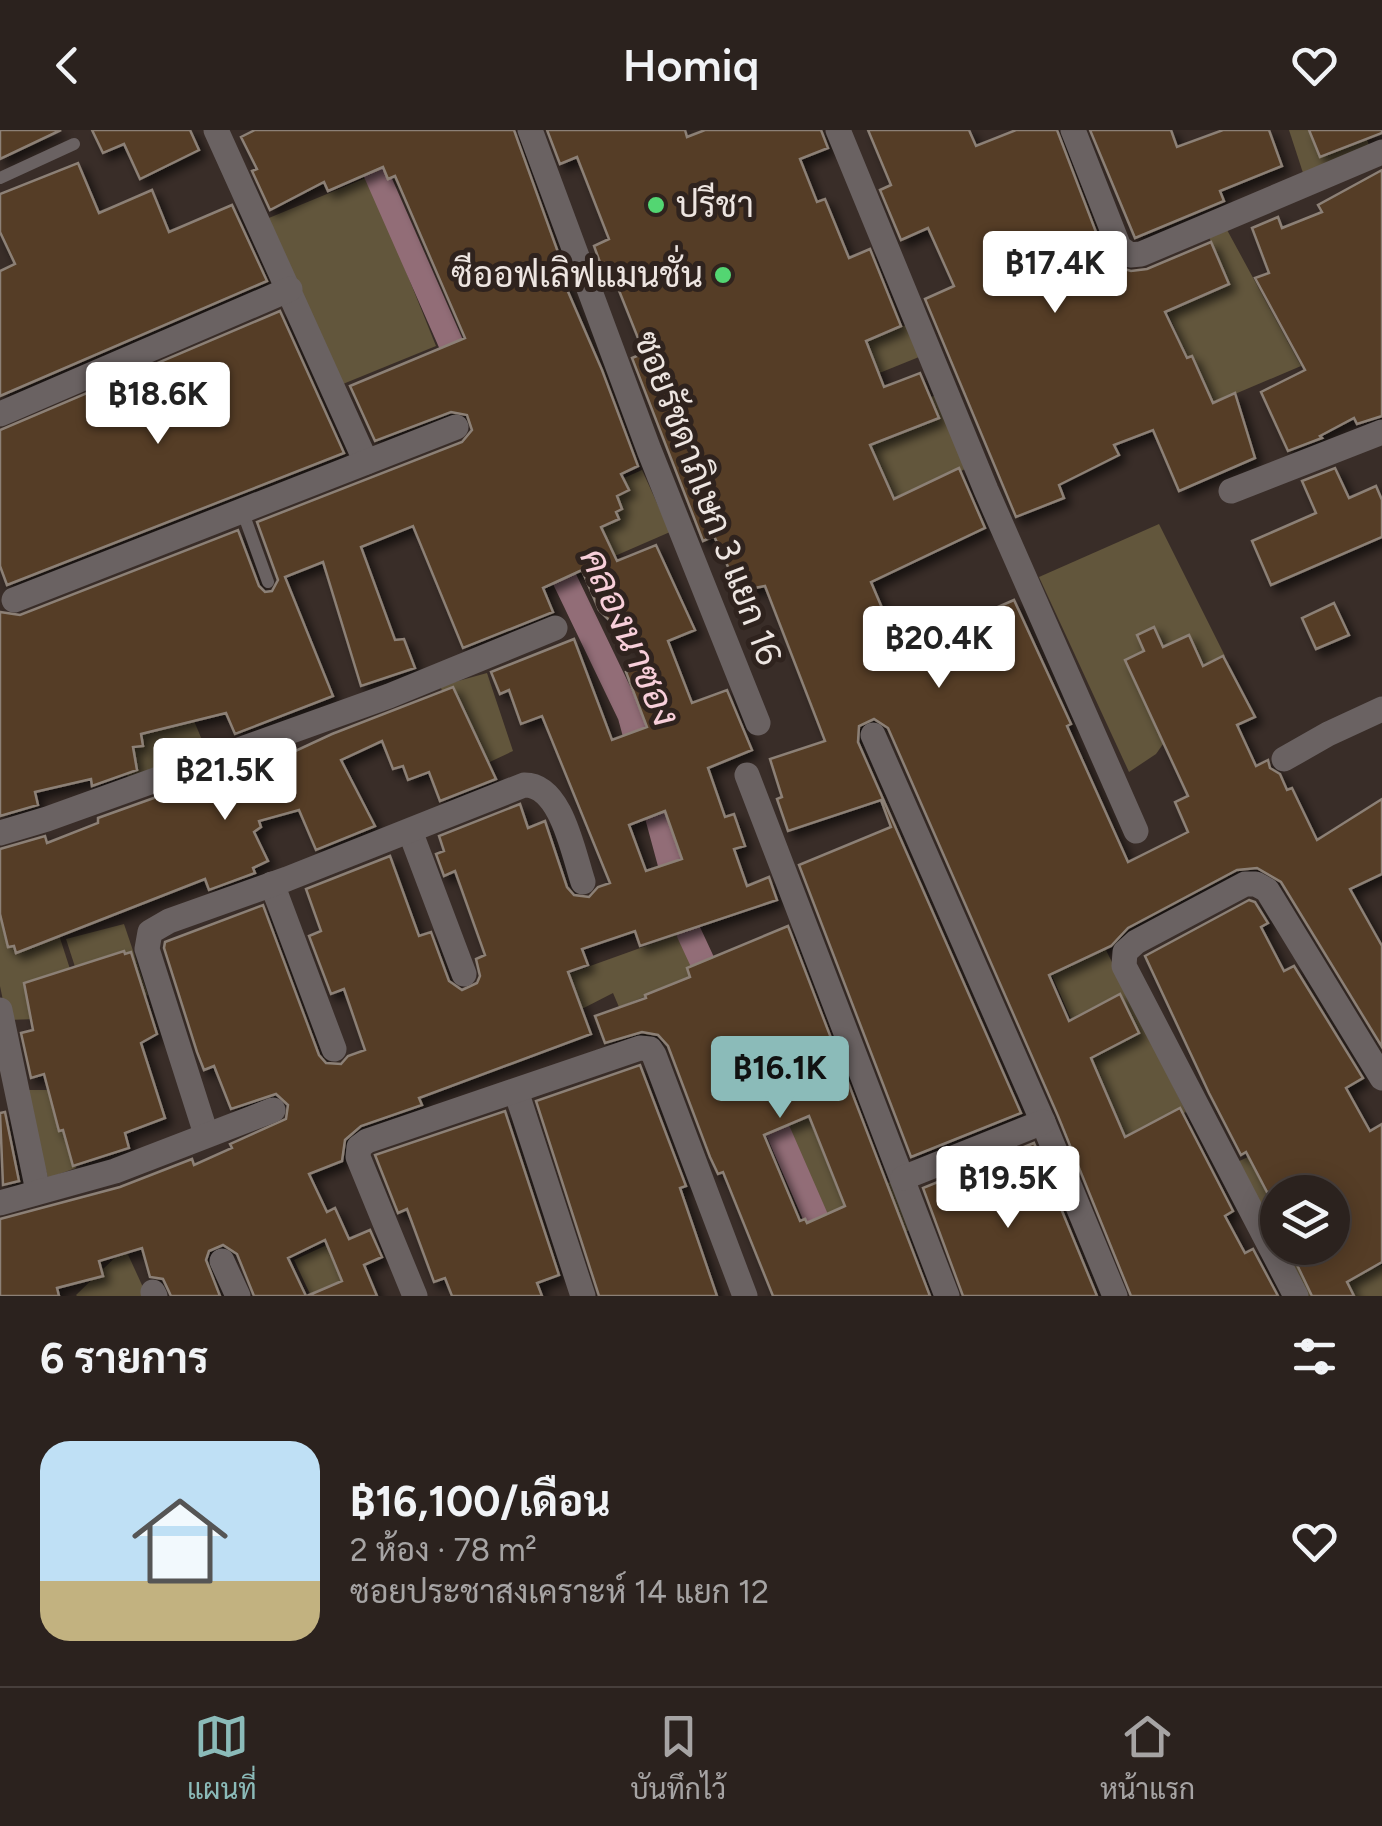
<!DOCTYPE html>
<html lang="th">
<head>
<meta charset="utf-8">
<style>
	:root { --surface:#2b221e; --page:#332a27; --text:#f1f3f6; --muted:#a6a4a4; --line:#473f3c; --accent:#8bbbb9 }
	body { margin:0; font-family:Figtree,Sarabun,sans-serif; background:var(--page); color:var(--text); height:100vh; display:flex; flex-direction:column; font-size:38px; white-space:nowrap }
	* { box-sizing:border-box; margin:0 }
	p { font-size:32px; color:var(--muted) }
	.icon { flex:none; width:55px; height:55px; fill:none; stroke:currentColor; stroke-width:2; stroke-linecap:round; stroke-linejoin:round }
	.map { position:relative; height:1166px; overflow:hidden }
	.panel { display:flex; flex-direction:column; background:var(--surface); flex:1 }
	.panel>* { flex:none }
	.fabs { position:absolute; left:1260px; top:1045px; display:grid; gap:20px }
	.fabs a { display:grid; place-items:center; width:90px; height:90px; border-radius:50%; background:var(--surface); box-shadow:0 5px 25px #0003,0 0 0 2px var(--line); font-size:50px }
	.price { position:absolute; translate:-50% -85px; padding:0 22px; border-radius:10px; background:#fff; color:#222; font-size:32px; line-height:65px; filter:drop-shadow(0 2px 5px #0008) }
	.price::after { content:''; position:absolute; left:50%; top:60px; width:30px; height:22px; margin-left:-15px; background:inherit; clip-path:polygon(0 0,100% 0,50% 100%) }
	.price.selected { background:var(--accent); color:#111 }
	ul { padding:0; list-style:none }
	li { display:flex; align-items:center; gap:30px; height:250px; padding:0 40px }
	li span { display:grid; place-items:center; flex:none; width:280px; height:200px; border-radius:30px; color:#555 }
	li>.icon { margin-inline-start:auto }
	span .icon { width:120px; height:120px; fill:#fffc; stroke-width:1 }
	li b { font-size:42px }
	h2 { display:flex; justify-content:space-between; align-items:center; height:120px; padding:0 40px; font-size:42px }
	header { display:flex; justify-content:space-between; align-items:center; height:130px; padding:0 40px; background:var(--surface); font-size:45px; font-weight:600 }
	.dock { display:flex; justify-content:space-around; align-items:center; height:140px; border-top:2px solid var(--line); background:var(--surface); font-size:28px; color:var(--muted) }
	.dock a { display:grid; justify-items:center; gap:5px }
	.dock .selected { color:var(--accent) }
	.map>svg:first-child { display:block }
</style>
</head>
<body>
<header><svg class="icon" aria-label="back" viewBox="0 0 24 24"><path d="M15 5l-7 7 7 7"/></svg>Homiq<svg class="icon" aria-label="heart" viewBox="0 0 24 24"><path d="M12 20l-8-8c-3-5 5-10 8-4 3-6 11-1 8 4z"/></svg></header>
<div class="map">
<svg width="1382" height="1166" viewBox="0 0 1382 1166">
	<defs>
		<filter id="shadow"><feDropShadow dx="6" dy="6" stdDeviation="5" flood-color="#0009"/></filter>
	</defs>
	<rect width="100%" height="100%" fill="#392d28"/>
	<g fill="#62563c">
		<path d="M1289,0h75l7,21 -67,25z"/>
		<path d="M368,47l68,169 -98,40 -74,-166z"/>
		<path d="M1226,98l75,138 -92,39 -44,-98 60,-27 -17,-46z"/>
		<path d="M906,195l13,32 -47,19 -12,-32z"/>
		<path d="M936,265l33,72 -118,60 -36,-80z"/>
		<path d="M642,340l28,62 -62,27 -27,-62z"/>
		<path d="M1159,394l66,132 -69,98 -27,18 -90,-195z"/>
		<path d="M487,543l26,78 -36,17 -37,-82z"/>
		<path d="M192,586l15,36 -78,31 -11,-45z"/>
		<path d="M0,766l59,39 12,37 -34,47 -30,1 -7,-34z"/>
		<path d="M124,794l24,71 -40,12 -31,-34 -11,-34z"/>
		<path d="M682,803l19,41 -82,33 -6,-14 -37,19 -11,-37z"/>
		<path d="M1104,816l82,166 -60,32 -77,-175z"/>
		<path d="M24,960h29l23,78 -28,10z"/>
		<path d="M808,988l36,79 52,-17 19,48 -73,29 -58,-132z"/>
		<path d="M1252,1025l25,43 1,50h30l29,48h-35l-71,-131z"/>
		<path d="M331,1113l19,40 -39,13 -17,-36z"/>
		<path d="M125,1118l22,48h-70l-1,-1z"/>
		<path d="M1382,1135v31h-33l-7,-15z"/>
	</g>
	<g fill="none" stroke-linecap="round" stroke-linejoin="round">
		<g stroke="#926d77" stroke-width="25">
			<path d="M357,0l106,241"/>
			<path d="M551,421l79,164 59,218 26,56"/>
			<path d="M764,969l86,197"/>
		</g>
	</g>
	<g fill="#543c25" stroke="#8c8076" stroke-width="2.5" fill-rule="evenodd" filter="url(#shadow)">
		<path d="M0,0h61l-61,29z"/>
		<path d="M92,0h98l9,20 -59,29 -16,-35 -21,9z"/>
		<path d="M255,0h259l45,125 -6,2 49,113 36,96 -17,8 8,16 -12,6 5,13 -6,3 3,7 -18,8 16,34 39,-16 39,85 -27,11 24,62 35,-13 25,60 -44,18 17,49 9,-3 11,32 -11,3 13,37 22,-9 8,23 -137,46 -5,-15 -53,18 6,16 -20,7 23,62 -172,64 3,7 -61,21 -16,14 -3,21 -33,13 18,38 8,-4 14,31 21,-9 12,27 -18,8 13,31h-70l35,-15 -17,-41 -37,18 18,38h-52l-17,-42 -14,-9 -14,6 -3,9 14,36h-49l-8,-17 -13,-2 -8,-29 -43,13 4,15 -46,12 2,8h-59v-77l120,-32 72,-28 2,6 38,-17 -2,-4 56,-25 2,-14 -12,-11 -45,15 -17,-43 -10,4 -7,-18 -33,-104 1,-6 98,-37 56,150 7,8 15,1 7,-8 17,-6 -21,-61 -13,5 -22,-58 12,-5 -15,-42 84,-33 29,80 12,-4 18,49 13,9 15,-7 3,-7 -4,-17 9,-4 -30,-84 -11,5 -8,-22 8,-3 -5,-15 81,-32 8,24 17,-7 22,66 7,8 15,2 9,-10 12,-4 -68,-167 -21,8 -12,-34 -9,4 -9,-22 83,-33 38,101 35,-13 -21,-55 25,-10 -52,-52 -17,-40 -39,18 10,24 -90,36 -50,-122 -52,21 34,93 9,-1 11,29 -54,18 -38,-124 -38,15 48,119 -98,38 -9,-21 -85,21 2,12 -10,1 4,23 -45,16 -1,-7 -56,13 3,13 -38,11v-204l20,3 218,-85 21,56 6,6 7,-1 6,-11 -21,-58 205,-80 10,-12 -5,-15 -16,-3 -76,29 -25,-55 115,-48 -70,-162 -7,3 -5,-12 -55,24 -4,-9 -54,28 -18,-39 5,-2 -16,-32zM665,681l17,48 -36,12 -17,-46z"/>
		<path d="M547,0h138l2,7 18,-7h116l7,18 -28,11 17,43 8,-3 24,59 21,-9 31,77 -35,15 18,46 36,-14 19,45 -69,27 24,54 65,-31 26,60 -114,54 29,68 114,-50 57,124 -4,2 61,136 60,-30 -13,-30 13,-6 -63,-136 19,-9 -7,-16 17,-8 9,20 26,-12 14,31 20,-10 32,61 -18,8 19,41 12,-6 2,8 10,6 7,16 5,-2 25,52 65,-41v75l-32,15 32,57v101l-101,-165 -24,-14 -20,2 -109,58 -17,18 -62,29 20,46 51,-27 19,39 -48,25 34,79 55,-29 53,103 -8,5 20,37 8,-4 25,47h-147l-73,-180 -170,-388 -14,-9 -15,7 -1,16 163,371 -110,44 -112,-292 92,-38 -10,-27 -93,31 -11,-32 5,-2 -12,-38 55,-18 -60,-155 -26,5 -25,-55 -11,5 -71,-183 12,-5 -32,-80 -7,3 -11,-30 15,-7 -32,-82 -17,7z"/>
		<path d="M868,0h101l7,16 40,-16h41l47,123 16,15 11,3 16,-2 64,-27 18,42 -64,28 22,46 5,-2 21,47 22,-10 20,65 -76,33 -26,-61 -39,15 5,10 -60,30 5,13 -48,19 -91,-218 29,-13 -26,-58 -27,12 -21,-50 11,-5z"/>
		<path d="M1090,0h81l6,17 46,-17h46l13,36 -62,25 4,10 -89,37z"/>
		<path d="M1309,0h73v3l-62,24z"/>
		<path d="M78,33l21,50 53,-23 17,42 63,-27 35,76 -267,115v-125l15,-7 -15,-32v-38z"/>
		<path d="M1382,40v246l-25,8 -3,-6 -34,18 2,2 -34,13 -27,-59 44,-22 -50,-92 14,-5 -17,-45 26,-11 4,11 40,-16 -4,-7z"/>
		<path d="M280,181l64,142 -337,132 -7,-19v-136z"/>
		<path d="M1335,338l14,30 27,-12 6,14v37l-111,48 -19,-44 64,-28 -14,-32z"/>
		<path d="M1334,473l15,32 -33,14 -14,-31z"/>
		<path d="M453,557l43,92 -56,22 -11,-29 -21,8 -5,-14 -10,3 -11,-28 -41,19 34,66 -59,24 -17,-40 -40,11 2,6 -7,5 14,29 -15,7 2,5 -46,17 -4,-11 -189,74 -2,-7 -6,1 -8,-33v-65l45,-13 2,7 51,-20v-5l148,-53 2,8 84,-39z"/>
		<path d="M1249,770l6,2 13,21 -7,4 23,44 10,-5 69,112 -17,10 24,43 12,-7v138l-35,20 7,14h-42l-23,-48h43v-56h-65l-21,-40 -5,3 -32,-62 -64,-137z"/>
		<path d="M788,796l142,370h-157l-50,-124 -5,2 -8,-17 -42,-111 -10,-11 -16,-3 -37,11 -10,-27 51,-18 -1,-3 45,-18 -3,-9zM809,986l36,90 -38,17 -2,-4 -5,2 -36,-86z"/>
		<path d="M124,821l1,3 6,-2 26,82 -16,9 24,75 -40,15 4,15 -56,18 -10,-36 -4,1 -15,-57 -13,4 -10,-45 12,-3 -9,-47z"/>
		<path d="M640,935l46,121 -6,2 37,108h-118l-63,-195z"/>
		<path d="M505,981l54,164 -22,8 5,13h-90l-7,-18 -11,4 -27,-73 -9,4 -23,-58z"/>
		<path d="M5,982l14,69 -16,4 -3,-72z"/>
		<path d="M1034,1013l63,153h-134l-40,-108z"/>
	</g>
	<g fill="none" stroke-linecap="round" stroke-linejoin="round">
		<g stroke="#6a6262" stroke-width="12">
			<path d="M0,48l74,-34"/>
			<path d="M242,380l26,72"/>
		</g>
		<g stroke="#6a6262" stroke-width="25">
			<path d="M216,0l150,332"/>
			<path d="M530,0l119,320 109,273"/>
			<path d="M838,0l148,360 150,341"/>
			<path d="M1073,0l46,117 11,8 11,-1 241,-102"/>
			<path d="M0,284l290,-125"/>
			<path d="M1231,361l151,-59"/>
			<path d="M14,470l442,-173"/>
			<path d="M873,605l170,387 72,174"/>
			<path d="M1284,629l44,-25 54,-25"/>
			<path d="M747,645l200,521"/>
			<path d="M410,701l54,143"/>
			<path d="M0,703l47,-14 342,-123 166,-68"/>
			<path d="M272,754l62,165"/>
			<path d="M0,880l38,181"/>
			<path d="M516,961l67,205"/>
			<path d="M206,1004l-59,-185 3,-17 19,-11 118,-42 237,-94c37,-1 49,67 59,97"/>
			<path d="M903,1048l140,-56"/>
			<path d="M0,1073l115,-32 158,-61"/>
			<path d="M222,1131l16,35"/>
			<path d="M153,1162l2,4"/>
			<path d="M415,1166l-57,-139 1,-10 8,-6 273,-93 10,1 4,6 91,241"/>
			<path d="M1296,1166l-172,-330 1,-14 11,-10 109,-58h11l11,6 115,188"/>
		</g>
	</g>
	<g fill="#53d672" stroke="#2f231e" stroke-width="4">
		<circle cx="656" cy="75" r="10"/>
		<circle cx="723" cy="145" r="10"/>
	</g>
	<g text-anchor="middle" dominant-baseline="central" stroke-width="10" stroke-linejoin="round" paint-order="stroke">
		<g font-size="35" fill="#ede5e1" stroke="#2f231e" text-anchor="start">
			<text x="676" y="75">ปรีชา</text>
			<text x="703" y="145" text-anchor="end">ซีออฟเลิฟแมนชั่น</text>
		</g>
		<g font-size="35" fill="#ede5e1" stroke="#2f231e">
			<text transform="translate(708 368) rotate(69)">ซอยรัชดาภิเษก 3 แยก 16</text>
		</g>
		<g font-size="38" font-style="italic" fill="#f8cfda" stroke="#2f231e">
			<text transform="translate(630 507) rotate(66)">คลองนาซอง</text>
		</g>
	</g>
</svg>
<div class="fabs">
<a><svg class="icon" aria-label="layers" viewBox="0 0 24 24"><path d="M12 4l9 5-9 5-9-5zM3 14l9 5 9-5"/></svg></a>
</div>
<b class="price" style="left:1055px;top:186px">฿17.4K</b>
<b class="price" style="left:158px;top:317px">฿18.6K</b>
<b class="price" style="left:939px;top:561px">฿20.4K</b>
<b class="price" style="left:225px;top:693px">฿21.5K</b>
<b class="price selected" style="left:780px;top:991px">฿16.1K</b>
<b class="price" style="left:1008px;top:1101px">฿19.5K</b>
</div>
<section class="panel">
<h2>6 รายการ<svg class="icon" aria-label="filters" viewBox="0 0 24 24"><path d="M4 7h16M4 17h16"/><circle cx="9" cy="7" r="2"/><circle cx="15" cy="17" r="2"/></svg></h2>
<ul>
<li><span style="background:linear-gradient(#bfe0f5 70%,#c2b280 0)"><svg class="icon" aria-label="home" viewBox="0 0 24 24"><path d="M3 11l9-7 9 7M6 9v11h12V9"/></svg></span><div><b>฿16,100/เดือน</b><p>2 ห้อง · 78 m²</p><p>ซอยประชาสงเคราะห์ 14 แยก 12</p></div><svg class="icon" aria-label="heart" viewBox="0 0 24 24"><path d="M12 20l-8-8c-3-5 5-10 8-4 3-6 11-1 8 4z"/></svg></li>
</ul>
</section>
<nav class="dock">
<a class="selected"><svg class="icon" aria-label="map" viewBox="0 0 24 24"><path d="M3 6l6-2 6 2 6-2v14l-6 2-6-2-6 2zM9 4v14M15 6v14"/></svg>แผนที่</a>
<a><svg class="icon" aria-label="saved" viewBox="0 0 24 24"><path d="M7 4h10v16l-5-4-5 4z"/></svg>บันทึกไว้</a>
<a><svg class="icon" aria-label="home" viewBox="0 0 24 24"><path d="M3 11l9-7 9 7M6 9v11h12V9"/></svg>หน้าแรก</a>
</nav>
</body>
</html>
